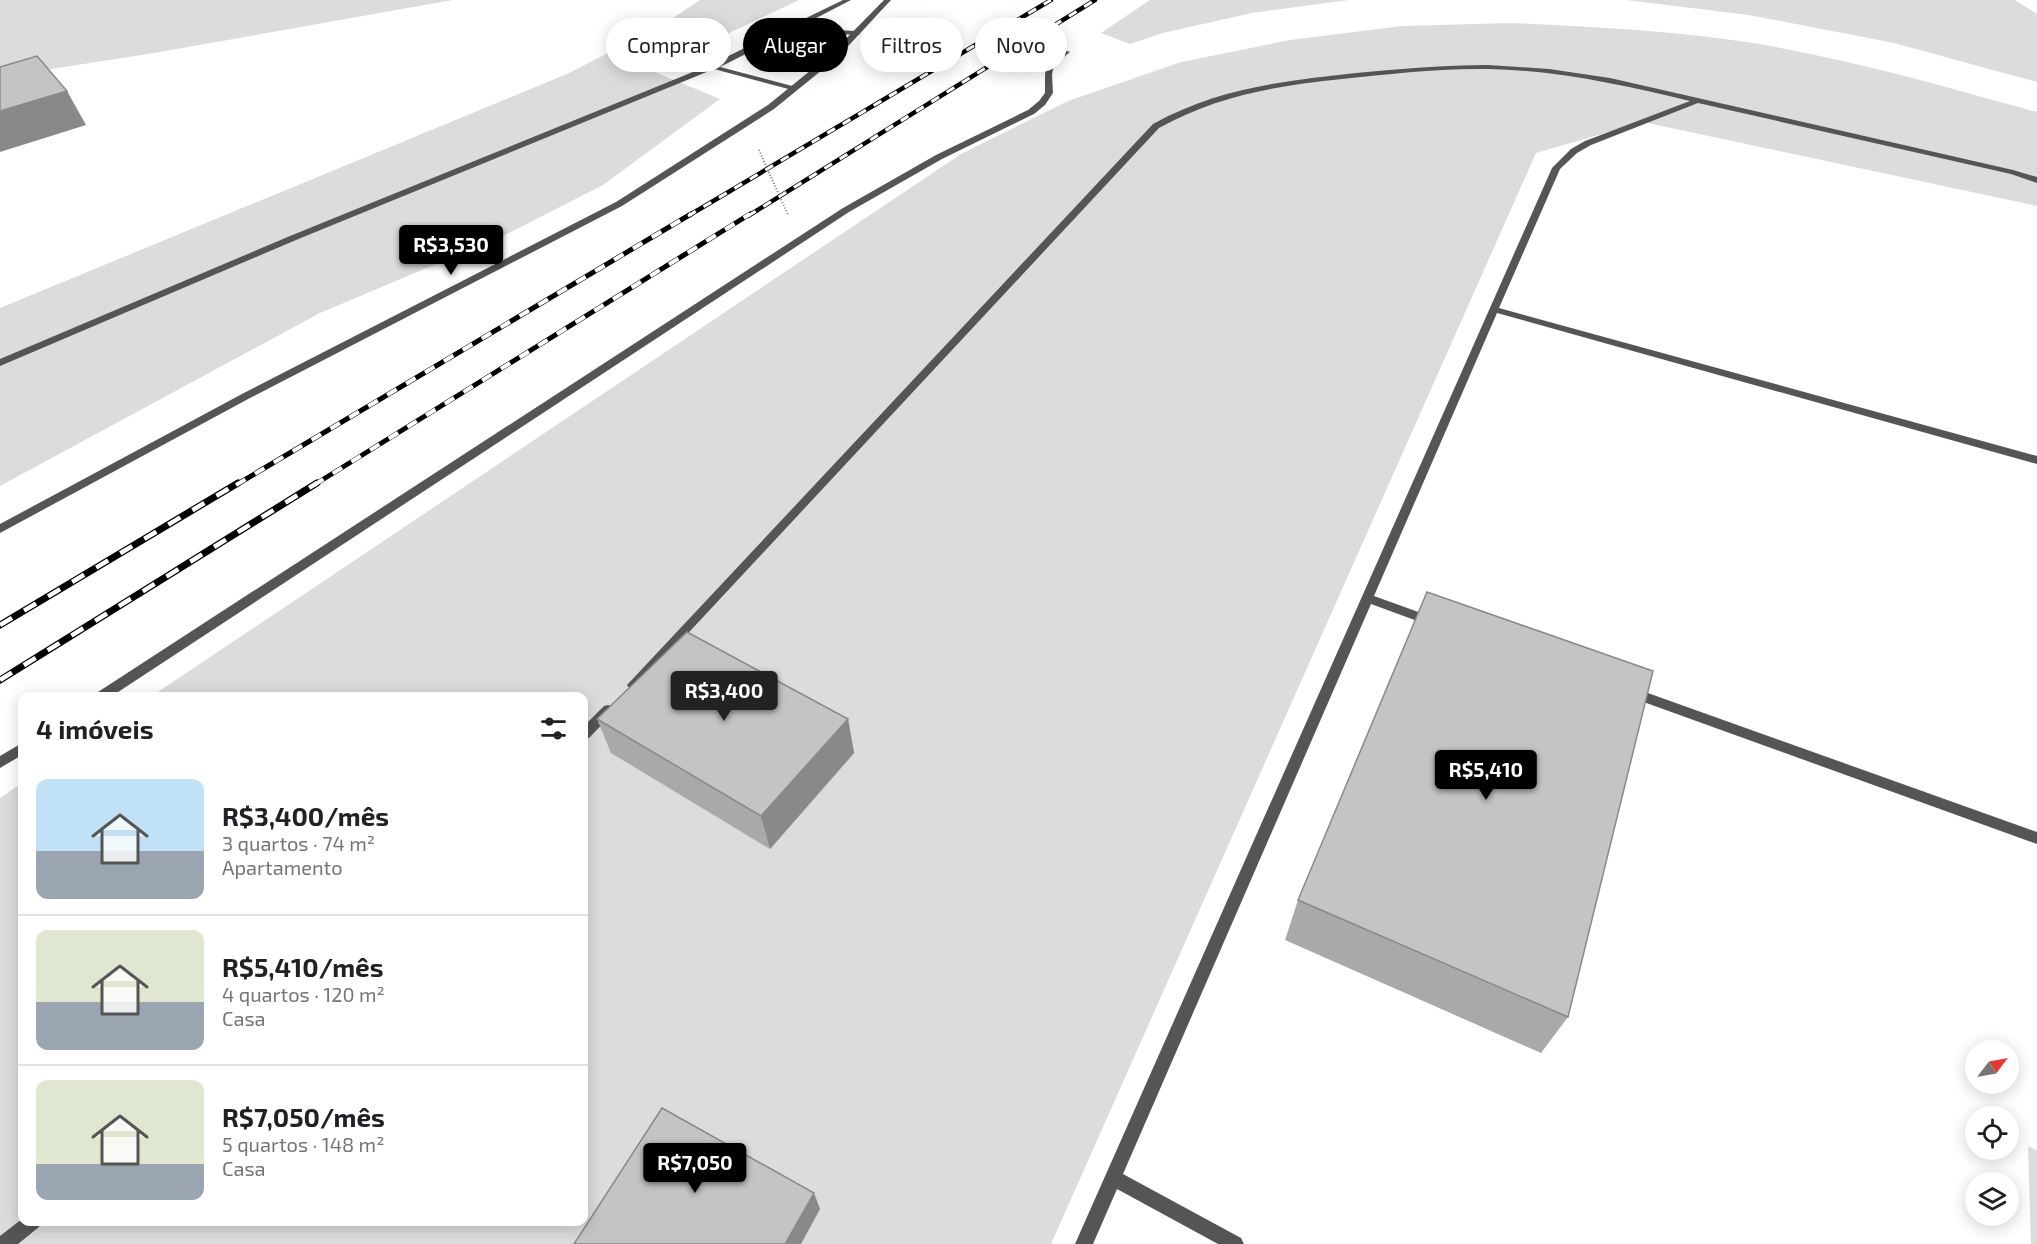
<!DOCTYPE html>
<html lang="pt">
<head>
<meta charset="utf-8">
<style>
	:root { --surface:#fff; --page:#f6f6f6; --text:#202124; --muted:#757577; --line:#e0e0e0; --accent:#000 }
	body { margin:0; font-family:"Exo 2",sans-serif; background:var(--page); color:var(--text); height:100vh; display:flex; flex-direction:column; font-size:22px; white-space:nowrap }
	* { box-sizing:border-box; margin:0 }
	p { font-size:20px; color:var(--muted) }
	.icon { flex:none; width:33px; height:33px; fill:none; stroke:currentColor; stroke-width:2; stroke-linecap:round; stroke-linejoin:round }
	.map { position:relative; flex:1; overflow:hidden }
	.panel { position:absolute; left:18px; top:692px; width:570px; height:534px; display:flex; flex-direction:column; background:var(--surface); border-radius:12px; box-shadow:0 3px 15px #0003 }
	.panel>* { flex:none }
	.guide { position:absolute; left:606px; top:18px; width:570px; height:54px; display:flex; gap:12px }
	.needle { width:39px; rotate:58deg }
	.tools { position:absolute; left:1965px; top:1040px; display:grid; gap:12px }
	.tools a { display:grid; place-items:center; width:54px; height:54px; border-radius:50%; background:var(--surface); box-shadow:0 3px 15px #0003; font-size:30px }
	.price { position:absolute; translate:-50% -51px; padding:0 14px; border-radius:6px; background:var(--accent); color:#fff; font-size:20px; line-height:39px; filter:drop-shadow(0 2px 3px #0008) }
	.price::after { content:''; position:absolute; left:50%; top:36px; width:18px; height:14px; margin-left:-9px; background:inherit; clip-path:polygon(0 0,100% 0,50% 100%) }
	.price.active { background:#222; color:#fff }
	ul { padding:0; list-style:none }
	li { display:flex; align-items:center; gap:18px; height:150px; padding:0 18px }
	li+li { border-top:2px solid var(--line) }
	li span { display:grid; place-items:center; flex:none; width:168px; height:120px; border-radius:12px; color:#555 }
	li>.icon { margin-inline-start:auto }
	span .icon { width:72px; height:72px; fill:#fffc; stroke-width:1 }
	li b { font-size:26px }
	h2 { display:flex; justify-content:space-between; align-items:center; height:72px; padding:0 18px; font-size:26px }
	.pill { padding:0 21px; border-radius:27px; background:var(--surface); box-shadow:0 3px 15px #0003; font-size:21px; line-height:54px }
	.pill.active { background:var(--accent); color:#fff }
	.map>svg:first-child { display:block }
</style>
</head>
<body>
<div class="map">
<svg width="2037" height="1244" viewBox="0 0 2037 1244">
	<rect width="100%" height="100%" fill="#fff"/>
	<g fill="#dcdcdc">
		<path d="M0,0h453l-305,54 -148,23z"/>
		<path d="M700,0h99l-87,41 -72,25 80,33 -117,86 -98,50 -185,78 -320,173v-178l567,-234 94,-48z"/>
		<path d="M1150,0h199l-97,13 -89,20 -33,11 -29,-11z"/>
		<path d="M1626,0h389l22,14v68l-143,-39 -145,-28z"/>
		<path d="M1512,23c81,4 162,8 241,20 97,16 190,43 284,69v94l-394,-84 -107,31 -485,1091h-1051v-446l22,-15v438h562v-525h-432l809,-542 107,-53 113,-39 109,-22 112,-14z"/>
		<path d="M2028,1146l9,4v94h-6z"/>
	</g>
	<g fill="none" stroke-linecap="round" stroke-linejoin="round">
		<path stroke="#777" stroke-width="2" stroke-dasharray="1 2" stroke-linecap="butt" d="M759,150l29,65"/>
		<g fill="#555" fill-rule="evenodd">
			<path d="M843,0h8l-54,28 59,3 4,2 -1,2 -70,-3 -69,35 76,20v4l-82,-22 -418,171 -296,126v-7l290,-123 420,-171z"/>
			<path d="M1063,50l7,2 -16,13 -2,9 1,19 -8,12 -11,9 -92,45 -93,53 -737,484h-16l2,-4 745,-484 93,-53 92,-45 11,-9 6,-8v-19l2,-9z"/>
			<path d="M1488,65l61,4 61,9 403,92 24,7v6l-26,-9 -313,-71 -107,42 -14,8 -17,16 -61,139 538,148v8l-540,-151 -123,283 61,22 2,3 -6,5 -60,-22 -248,570 118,64 3,6h-26l-101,-55 -24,55h-18l477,-1076 19,-19 14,-8 105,-40c-67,-16 -134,-31 -202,-32 -49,-1 -98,5 -146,10 -66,7 -124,16 -183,49l-522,560h-8l-2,-3 526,-561c65,-36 130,-43 203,-51 44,-4 88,-8 132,-8z"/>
			<path d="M1631,687l406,145v12l-410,-148 -2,-4 2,-4z"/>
			<path d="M608,705l4,1 2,4 -2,4 -23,24 -5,1v-13l20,-20z"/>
			<path d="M22,743v12l-22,13v-12z"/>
			<path d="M22,1219v2h19l-2,6 -21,17h-18v-8z"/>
		</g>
		<path fill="#555" fill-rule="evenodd" d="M884,0h7l-53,57 -64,52 -152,97 -372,192 -250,135v-9l242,-130 374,-192 152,-97 64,-52z"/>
		<defs>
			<g id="rail-far2">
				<path d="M688,216l363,-216"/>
				<path d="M748,216l347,-216"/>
			</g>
			<g id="rail-far1">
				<path d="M236,485l455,-271"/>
				<path d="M314,485l436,-271"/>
			</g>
			<g id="rail">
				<path d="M0,625l238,-142"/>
				<path d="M0,680l317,-197"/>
			</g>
		</defs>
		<use href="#rail-far2" stroke="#000" stroke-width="4.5"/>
		<use href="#rail-far1" stroke="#000" stroke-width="5"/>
		<use href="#rail" stroke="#000" stroke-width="7"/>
		<use href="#rail-far2" stroke="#fff" stroke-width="3" stroke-dasharray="9" stroke-linecap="butt"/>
		<use href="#rail-far1" stroke="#fff" stroke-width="4" stroke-dasharray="11" stroke-linecap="butt"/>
		<use href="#rail" stroke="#fff" stroke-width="4.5" stroke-dasharray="14" stroke-linecap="butt"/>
	</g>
	<g fill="#a9a9a9">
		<path d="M597,719h251l6,34 -84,96 -159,-96z"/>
		<path d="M1298,900l270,117 -27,36 -256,-113z"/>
	</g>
	<g fill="#898989">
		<path d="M67,91l19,34 -86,27v-41z"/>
		<path d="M848,719l6,34 -84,96 -9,-33z"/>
		<path d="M814,1193l6,16 -19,35h-16z"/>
	</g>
	<g fill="#c4c4c4" stroke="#898989" stroke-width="1.5">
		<path d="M37,56l30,35 -67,20v-44z"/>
		<path d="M1427,592l226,79 -85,346 -270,-117z"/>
		<path d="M687,632l161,87 -87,97 -164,-97z"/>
		<path d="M662,1108l152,85 -29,51h-211z"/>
	</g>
</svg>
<div class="tools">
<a><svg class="needle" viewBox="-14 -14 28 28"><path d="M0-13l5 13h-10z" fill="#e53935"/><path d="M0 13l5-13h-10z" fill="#757577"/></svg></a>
<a><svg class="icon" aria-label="locate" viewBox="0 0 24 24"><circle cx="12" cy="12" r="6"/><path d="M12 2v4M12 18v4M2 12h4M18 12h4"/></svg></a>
<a><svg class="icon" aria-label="layers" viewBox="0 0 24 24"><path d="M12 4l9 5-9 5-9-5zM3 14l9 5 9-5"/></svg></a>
</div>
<b class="price" style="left:451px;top:276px">R$3,530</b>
<b class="price active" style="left:724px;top:722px">R$3,400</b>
<b class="price" style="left:1486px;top:801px">R$5,410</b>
<b class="price" style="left:695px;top:1194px">R$7,050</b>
<div class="guide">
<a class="pill">Comprar</a>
<a class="pill active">Alugar</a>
<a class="pill">Filtros</a>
<a class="pill">Novo</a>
</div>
<section class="panel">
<h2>4 imóveis<svg class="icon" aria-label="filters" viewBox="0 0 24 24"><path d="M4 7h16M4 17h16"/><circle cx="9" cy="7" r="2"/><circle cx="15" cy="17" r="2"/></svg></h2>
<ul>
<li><span style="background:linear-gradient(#bfe0f5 60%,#9aa5b1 0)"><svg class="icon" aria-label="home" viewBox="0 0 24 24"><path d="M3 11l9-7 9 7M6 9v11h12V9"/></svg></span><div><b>R$3,400/mês</b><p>3 quartos · 74 m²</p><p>Apartamento</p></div></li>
<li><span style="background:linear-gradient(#dfe7d0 60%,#9aa5b1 0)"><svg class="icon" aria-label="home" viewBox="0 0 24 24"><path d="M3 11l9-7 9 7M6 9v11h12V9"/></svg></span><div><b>R$5,410/mês</b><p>4 quartos · 120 m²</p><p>Casa</p></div></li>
<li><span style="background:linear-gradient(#dfe7d0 70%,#9aa5b1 0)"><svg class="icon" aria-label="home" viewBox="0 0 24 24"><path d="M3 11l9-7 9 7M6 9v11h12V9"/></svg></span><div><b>R$7,050/mês</b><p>5 quartos · 148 m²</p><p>Casa</p></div></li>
</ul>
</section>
</div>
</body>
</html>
